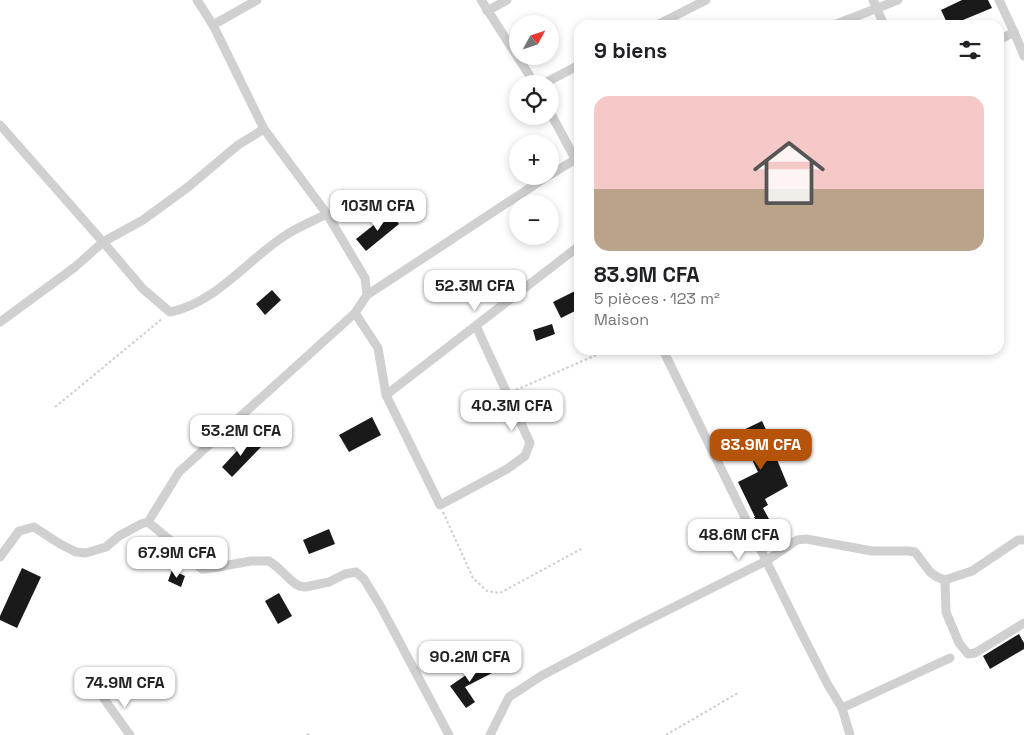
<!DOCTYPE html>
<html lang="fr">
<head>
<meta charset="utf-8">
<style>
	:root { --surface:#fff; --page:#f6f6f6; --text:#202124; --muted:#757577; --line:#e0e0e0; --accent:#b45309 }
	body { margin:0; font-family:"Space Grotesk",sans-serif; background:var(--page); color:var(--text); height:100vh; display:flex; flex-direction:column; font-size:19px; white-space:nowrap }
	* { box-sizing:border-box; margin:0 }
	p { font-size:16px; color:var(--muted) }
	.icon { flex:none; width:28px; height:28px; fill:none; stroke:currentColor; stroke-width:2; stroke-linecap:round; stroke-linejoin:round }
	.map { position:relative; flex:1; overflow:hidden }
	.sheet { position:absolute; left:574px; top:20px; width:430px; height:335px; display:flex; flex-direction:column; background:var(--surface); border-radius:15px; box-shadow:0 2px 8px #0003 }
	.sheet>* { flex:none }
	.needle { width:32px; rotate:50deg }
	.buttons { position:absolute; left:509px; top:15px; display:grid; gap:10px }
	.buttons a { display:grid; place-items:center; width:50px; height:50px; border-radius:50%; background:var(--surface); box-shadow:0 2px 8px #0003; font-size:25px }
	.price { position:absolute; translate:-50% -42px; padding:0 11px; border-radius:10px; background:#fff; color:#222; font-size:16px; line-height:32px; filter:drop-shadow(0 1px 2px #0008) }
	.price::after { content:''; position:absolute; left:50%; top:30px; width:15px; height:11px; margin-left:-8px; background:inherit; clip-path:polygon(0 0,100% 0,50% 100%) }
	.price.selected { background:var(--accent); color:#fff }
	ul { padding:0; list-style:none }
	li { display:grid; align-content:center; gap:10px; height:265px; padding:0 20px }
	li+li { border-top:1px solid var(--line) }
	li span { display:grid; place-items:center; height:155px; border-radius:15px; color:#555 }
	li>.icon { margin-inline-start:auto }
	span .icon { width:90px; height:90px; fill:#fffc; stroke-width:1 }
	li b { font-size:21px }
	h2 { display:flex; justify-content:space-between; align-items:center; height:60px; padding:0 20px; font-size:21px }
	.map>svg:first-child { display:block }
</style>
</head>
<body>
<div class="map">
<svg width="1024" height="735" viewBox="0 0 1024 735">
	<rect width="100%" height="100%" fill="#fff"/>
	<g fill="#1a1a1a">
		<path d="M962,0h26l4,8 -29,12 3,5h-18l-7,-15z"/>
		<path d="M390,212l9,12 -33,27 -10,-12z"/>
		<path d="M579,289v20l-18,9 -8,-16z"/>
		<path d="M272,290l9,10 -16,15 -9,-11z"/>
		<path d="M552,324l3,10 -19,7 -3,-11z"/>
		<path d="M372,417l9,18 -32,17 -10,-17z"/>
		<path d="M762,421l13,28 -2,1 15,36 -23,13 3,6 -5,3 6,11 -10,6 -5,-8h1l-17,-35 20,-10 -19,-40z"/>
		<path d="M250,437l11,10 -29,30 -10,-10z"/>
		<path d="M329,529l6,15 -26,10 -6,-14z"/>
		<path d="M22,568l19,9 -24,51 -17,-8v-4z"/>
		<path d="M172,570l13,6 -4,11 -13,-6z"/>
		<path d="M279,593l13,23 -14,8 -13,-23z"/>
		<path d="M1019,634l5,9v6l-34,20 -7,-13z"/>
		<path d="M483,661l9,12 -27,14 10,15 -9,6 -16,-22 19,-13 -2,-4z"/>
	</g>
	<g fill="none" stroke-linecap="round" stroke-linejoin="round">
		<g stroke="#cdcdcd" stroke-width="2" stroke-dasharray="2.5 2.5" stroke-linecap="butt">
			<path d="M516,390l87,-38"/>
			<path d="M55,407l27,-22 81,-67"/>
			<path d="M443,512l30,66 14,13 13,2 81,-44"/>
			<path d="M307,735l4,-3"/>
			<path d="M666,735l72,-42"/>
		</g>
		<g stroke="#d0d0d0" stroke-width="9">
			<path d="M481,0l54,84"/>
			<path d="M873,0l11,25"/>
			<path d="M999,0l15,32 10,24"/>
			<path d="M487,11l20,-11"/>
			<path d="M213,25l44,-25"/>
			<path d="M657,25l49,-25"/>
			<path d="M834,25l64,-25"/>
			<path d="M999,40l15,-8"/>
			<path d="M543,84l36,-19"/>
			<path d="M550,112l29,54"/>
			<path d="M0,125l103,117 40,-22 45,-33 50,-42 26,-16"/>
			<path d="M550,175l29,-18"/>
			<path d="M367,295l181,-119"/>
			<path d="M355,313l23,35 8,47 54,110 67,-36 18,-13 5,-13 -54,-117"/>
			<path d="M0,322l75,-55 28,-25 40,47 27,23c46,-9 78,-53 116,-77 12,-8 27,-14 41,-21"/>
			<path d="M663,350l139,284 26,51 14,23 8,27"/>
			<path d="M386,395l193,-149"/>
			<path d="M148,522l31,-50 176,-159 12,-18 -2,-17 -38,-64 -63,-85 -51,-104 -16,-25"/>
			<path d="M0,557l19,-26 15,-4 26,17 16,8 10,1 20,-6 13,-11 22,-12 7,-2 40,33 7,8 7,6 10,-1 39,-7h18l7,5 17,16 6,4 6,1 24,-5 16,-8 11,-2 8,7 17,28 68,128"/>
			<path d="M945,580l1,32 13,31 9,11 7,-1 49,-30"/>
			<path d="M102,696l28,39"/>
			<path d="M842,708l108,-50"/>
			<path d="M490,735l19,-38 32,-21 93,-49 132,-66 31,-21 9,-1 66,12h36l7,1 15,20 7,5 8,3 27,-9 46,-31h6"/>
		</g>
	</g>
</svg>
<div class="buttons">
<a><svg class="needle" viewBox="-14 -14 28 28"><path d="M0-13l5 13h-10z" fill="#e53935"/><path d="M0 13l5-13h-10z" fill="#757577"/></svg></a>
<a><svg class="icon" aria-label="locate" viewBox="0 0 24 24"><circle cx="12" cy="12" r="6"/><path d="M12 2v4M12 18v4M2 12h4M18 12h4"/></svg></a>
<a>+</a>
<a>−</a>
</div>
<b class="price" style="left:378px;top:232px">103M CFA</b>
<b class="price" style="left:475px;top:312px">52.3M CFA</b>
<b class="price" style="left:512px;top:432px">40.3M CFA</b>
<b class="price" style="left:241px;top:457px">53.2M CFA</b>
<b class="price selected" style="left:761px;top:471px">83.9M CFA</b>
<b class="price" style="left:739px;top:561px">48.6M CFA</b>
<b class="price" style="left:177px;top:579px">67.9M CFA</b>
<b class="price" style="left:470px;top:683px">90.2M CFA</b>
<b class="price" style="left:125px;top:709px">74.9M CFA</b>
<section class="sheet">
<h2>9 biens<svg class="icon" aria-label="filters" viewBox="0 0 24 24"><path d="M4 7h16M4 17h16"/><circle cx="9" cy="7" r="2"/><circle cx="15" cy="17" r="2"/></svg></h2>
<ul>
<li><span style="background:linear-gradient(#f6c9c9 60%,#b9a48a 0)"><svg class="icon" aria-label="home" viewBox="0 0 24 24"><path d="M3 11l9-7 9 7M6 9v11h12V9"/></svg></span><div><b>83.9M CFA</b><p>5 pièces · 123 m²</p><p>Maison</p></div></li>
</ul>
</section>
</div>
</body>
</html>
